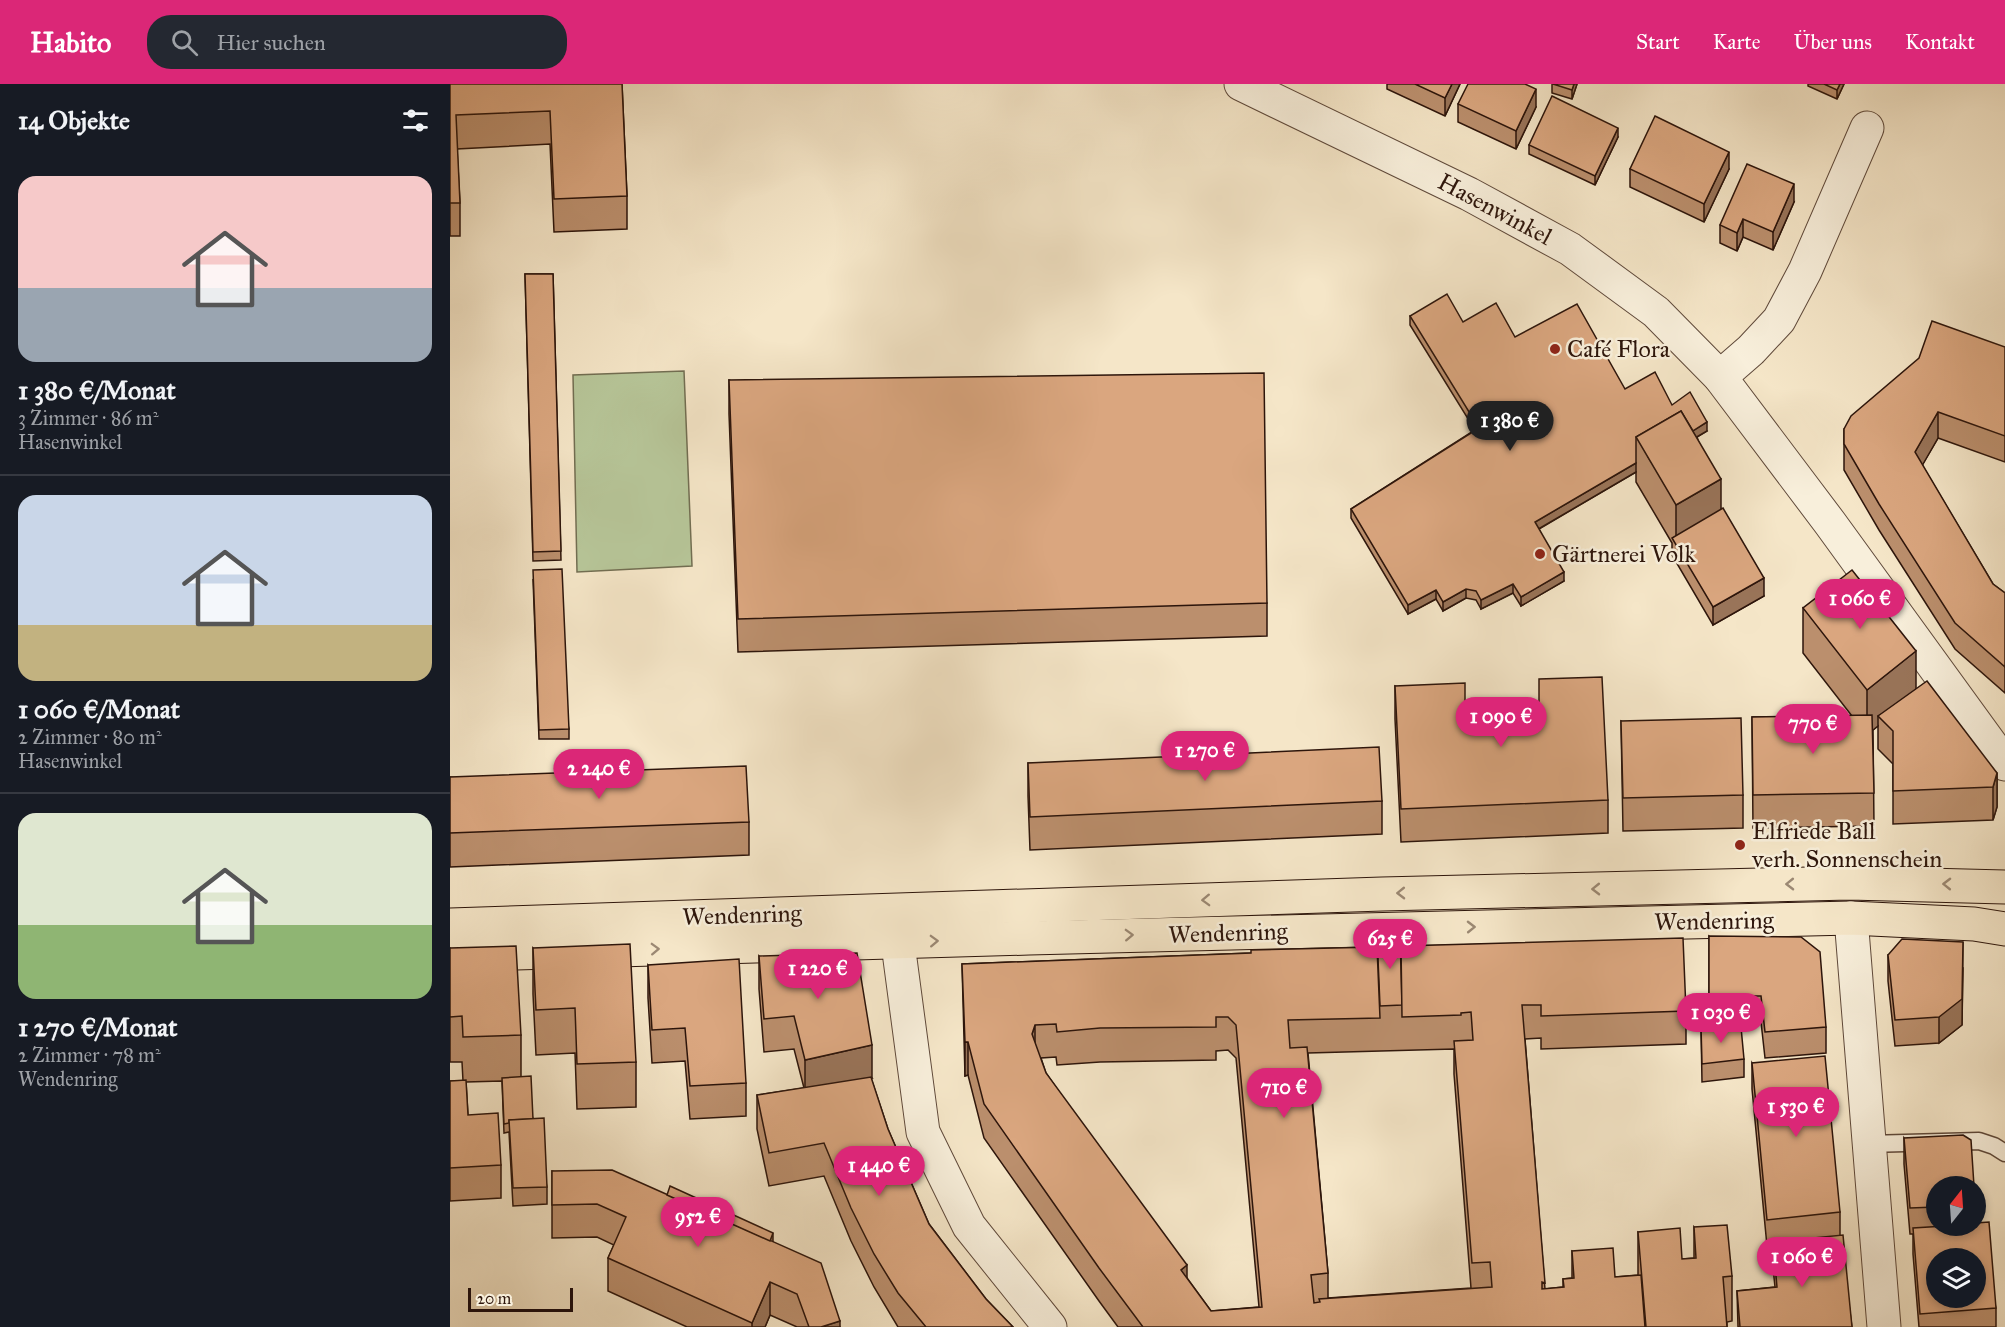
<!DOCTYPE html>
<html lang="de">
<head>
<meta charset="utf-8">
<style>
	:root { --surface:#171b24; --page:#242831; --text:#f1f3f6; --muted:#9ea1a6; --line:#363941; --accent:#db2777 }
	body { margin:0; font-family:"IM FELL Great Primer",serif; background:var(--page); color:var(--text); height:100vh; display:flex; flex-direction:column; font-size:22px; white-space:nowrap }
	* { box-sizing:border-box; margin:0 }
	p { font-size:20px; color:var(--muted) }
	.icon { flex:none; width:33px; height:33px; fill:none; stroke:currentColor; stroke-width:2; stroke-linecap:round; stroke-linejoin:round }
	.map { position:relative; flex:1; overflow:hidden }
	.panel { display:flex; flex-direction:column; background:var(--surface); width:450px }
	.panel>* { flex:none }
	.needle { width:39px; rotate:17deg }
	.tools { position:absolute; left:1476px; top:1092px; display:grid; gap:12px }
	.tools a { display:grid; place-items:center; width:60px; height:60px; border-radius:50%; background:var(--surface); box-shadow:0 3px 9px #0003; font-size:30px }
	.scale { position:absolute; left:18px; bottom:15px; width:105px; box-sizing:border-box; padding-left:6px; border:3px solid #2d150b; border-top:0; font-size:16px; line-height:21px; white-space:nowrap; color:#2d150b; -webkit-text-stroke:4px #f8efdb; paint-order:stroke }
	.price { position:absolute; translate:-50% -51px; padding:0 14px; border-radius:21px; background:var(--accent); color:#fff; font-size:20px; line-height:39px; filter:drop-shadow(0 2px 3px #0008) }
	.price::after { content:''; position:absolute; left:50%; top:36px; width:18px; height:14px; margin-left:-9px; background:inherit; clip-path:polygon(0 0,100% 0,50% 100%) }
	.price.current { background:#222; color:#fff }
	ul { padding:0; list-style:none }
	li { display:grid; align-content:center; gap:12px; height:318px; padding:0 18px }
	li+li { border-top:2px solid var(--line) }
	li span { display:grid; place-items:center; height:186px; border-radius:18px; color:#555 }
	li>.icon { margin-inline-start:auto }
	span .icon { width:108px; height:108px; fill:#fffc; stroke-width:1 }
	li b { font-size:26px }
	h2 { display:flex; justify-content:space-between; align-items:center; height:72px; padding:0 18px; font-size:26px }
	header { display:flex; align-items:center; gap:36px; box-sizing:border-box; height:84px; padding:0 30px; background:var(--accent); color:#fff }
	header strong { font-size:28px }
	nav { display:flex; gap:33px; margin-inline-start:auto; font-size:21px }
	.search { width:420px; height:54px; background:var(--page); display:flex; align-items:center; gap:15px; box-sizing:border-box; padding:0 21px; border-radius:24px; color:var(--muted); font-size:22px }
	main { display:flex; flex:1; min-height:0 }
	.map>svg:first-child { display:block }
</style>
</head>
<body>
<header>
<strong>Habito</strong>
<div class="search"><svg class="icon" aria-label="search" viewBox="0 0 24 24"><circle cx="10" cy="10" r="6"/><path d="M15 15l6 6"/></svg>Hier suchen</div>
<nav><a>Start</a><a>Karte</a><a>Über uns</a><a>Kontakt</a></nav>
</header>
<main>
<section class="panel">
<h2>14 Objekte<svg class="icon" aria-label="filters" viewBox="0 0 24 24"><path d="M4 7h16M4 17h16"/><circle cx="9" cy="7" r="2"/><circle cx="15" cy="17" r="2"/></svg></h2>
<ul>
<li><span style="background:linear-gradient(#f6c9c9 60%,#9aa5b1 0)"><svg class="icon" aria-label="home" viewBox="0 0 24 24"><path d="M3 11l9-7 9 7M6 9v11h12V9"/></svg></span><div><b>1 380 €/Monat</b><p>3 Zimmer · 86 m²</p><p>Hasenwinkel</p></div></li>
<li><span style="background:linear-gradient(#c9d6e8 70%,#c2b280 0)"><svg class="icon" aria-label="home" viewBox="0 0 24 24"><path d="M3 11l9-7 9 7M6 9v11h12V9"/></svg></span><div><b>1 060 €/Monat</b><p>2 Zimmer · 80 m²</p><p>Hasenwinkel</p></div></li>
<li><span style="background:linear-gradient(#dfe7d0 60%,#8fb573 0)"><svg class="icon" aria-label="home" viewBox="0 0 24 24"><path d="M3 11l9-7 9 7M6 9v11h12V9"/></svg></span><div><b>1 270 €/Monat</b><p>2 Zimmer · 78 m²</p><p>Wendenring</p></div></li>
</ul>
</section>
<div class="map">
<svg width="1555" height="1243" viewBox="0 0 1555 1243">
	<rect width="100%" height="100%" fill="#f5e6c8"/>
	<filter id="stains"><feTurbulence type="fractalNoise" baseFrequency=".00333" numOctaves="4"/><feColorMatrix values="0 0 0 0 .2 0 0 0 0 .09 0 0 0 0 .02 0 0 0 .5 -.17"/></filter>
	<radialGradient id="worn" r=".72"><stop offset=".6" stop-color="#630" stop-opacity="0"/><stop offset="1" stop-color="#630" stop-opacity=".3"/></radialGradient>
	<path fill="#b7c699" stroke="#726e52" stroke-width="1.5" d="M234,287l8,195 -115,6 -4,-197z"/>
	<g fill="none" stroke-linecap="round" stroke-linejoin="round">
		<defs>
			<path id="service" d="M1418,1060l111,-3 15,5 11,7"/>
			<g id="minor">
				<path d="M791,0l228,110 101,55 86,63 64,65 110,146 175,241"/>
				<path d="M1270,293l31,-27 28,-30 26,-49 62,-143"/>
				<path d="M444,830l29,218 46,94 81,101"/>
				<path d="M1401,834l33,409"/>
			</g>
			<g id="primary">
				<path d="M0,841l932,-31 467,-11 156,4"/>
				<path d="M0,871l579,-17 822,-20 123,6 31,5"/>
			</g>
		</defs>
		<use href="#service" stroke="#5f493a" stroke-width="19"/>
		<use href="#minor" stroke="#5f493a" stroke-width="35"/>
		<use href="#primary" stroke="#2d150b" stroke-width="35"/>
		<use href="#service" stroke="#f8efdb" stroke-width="16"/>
		<use href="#minor" stroke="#f8efdb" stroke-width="33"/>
		<use href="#primary" stroke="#f5e6c8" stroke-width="33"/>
	</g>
	<g fill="#bb8f6d" stroke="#2d150b" stroke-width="1.5" fill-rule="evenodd">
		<path d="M0,0h172l5,112v33l-73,3 -4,-88 -93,5 3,54v33h-10z"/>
		<path d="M937,0h73l-15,32 -58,-27z"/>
		<path d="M1102,0h25l-5,15 -20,-6z"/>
		<path d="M1358,0h36l-7,15 -29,-13z"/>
		<path d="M1008,20l78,3 -20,42 -58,-27z"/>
		<path d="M1168,53l-23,48 -66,-31v-9z"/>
		<path d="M1180,85h99l-25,53 -74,-35z"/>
		<path d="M1344,118l-21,48 -30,-13 -6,14 -17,-8v-18z"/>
		<path d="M75,190h28l8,286 -28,1z"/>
		<path d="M960,232l53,6 52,15 110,52 47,16 35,26 -10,6 24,72 43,87 -51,29 -41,-70v-12l-36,-61v-10l-97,57 25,52 -43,25 -8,-13 -32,16 -5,-9 -10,-2 -23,13 -7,-12 -28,15 -57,-96v-9l124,-79 -65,-105z"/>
		<path d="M1555,263v115l-67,-24 -16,27 71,119 12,9v100l-50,-44 -76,-119 -35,-60v-41z"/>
		<path d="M279,296l538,223v33l-529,16 -9,-238z"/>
		<path d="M83,495l36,150v10h-30z"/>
		<path d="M1353,524l113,81 81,84v34l-4,13 -100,4v-60l-15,-15v-23l-5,4 1,96 -121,2 -1,-111 100,-1 -49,-63z"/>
		<path d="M945,602l213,114v33l-207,9 -6,-123z"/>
		<path d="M1171,637l122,74v33l-120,3z"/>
		<path d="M578,679l354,38v33l-352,16 -2,-54z"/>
		<path d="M0,693l299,45v33l-299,12z"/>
		<path d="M927,851l24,11 285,65v33l-145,5v-11l-16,1 20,250 18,-2v-8l9,-1v-27l43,26 23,-2v-43l44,27 12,-1v-31l38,49v45l-5,1v5h-609l-19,-26 -115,-163 -16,-63 -3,1 -3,-112 289,-11 126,-6zM1004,965v25l17,214 -143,10v-25l-20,-220zM778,966l8,8 23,249 -48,4 -24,-33 -141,-205 -5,-15 15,-1 1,8 43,-3 116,-2v-9z"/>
		<path d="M1259,852l117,91v26l-61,5 -4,-36h-52z"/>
		<path d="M0,864l71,87v41l12,43 14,68v17l-34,2 -4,-74 -5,1 -2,-52 -36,1 2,33 33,50v33l-51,3v-120h13l-1,-19h-12z"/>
		<path d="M83,864l103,114v45l-59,2 -2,-56 -39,2 -3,-61z"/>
		<path d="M1438,871l75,13 -1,57 -23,18 -44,3 -7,-65z"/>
		<path d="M309,872l113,122h-1l17,51 41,95 57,75 27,28h-115l-24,-40 -23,-46 -27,-65 -55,10 -12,-57v-34l47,-7 -10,-39 -30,3 -5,-63z"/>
		<path d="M198,881l98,118v33l-56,3 -5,-58 -33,2 -4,-65z"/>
		<path d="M1251,942l43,33v18l-42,5z"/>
		<path d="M1302,979l88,149v24l12,91h-114l-1,-36 38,-4 -2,-19v-22h-6l-15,-157z"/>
		<path d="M1454,1054l32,48v40h40l20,82v19h-77l-6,-73v-20h-3l-6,-70z"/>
		<path d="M102,1087l221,71 67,85h-43l-27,-12 -5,12h-78l-79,-36v-33l6,-13 -17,-8 -45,1z"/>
	</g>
	<g fill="#997459" stroke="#2d150b" stroke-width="1.5">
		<path d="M1002,0h8l-15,32v-18z"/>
		<path d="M1124,0h3l-5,15v-9z"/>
		<path d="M1390,0h4l-7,15v-9z"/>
		<path d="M1086,5v18l-20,42v-18z"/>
		<path d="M1168,44v9l-23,48v-9z"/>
		<path d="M1279,68v17l-25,53v-18z"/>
		<path d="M1344,100v18l-21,48v-18z"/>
		<path d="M1293,135v18l-6,14v-18z"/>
		<path d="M1488,328v26l-23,40v-26z"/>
		<path d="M1257,338v9l-55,32 -4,-6z"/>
		<path d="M1186,379v9l-101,59v-9z"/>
		<path d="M1271,395v45l-45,20v-39z"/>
		<path d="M1114,488v9l-43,25v-9z"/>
		<path d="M1314,494v18l-51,29v-18z"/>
		<path d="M1063,500v9l-32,16v-9z"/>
		<path d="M1016,505v9l-23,13v-9z"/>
		<path d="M986,506v9l-28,15v-9z"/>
		<path d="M1466,567v45l-38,20v10l-11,9v-45z"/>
		<path d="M1547,689v34l-4,13v-33z"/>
		<path d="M1513,858l-1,83 -23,18v-26z"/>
		<path d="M585,941v34l-3,-25z"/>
		<path d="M515,958h3v33l-3,1z"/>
		<path d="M422,961v33l-67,15v-33z"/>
		<path d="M323,1149v9l-12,17z"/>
		<path d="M737,1181v33l-6,-28z"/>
		<path d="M320,1198v33l-5,12h-13v-4z"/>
		<path d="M390,1237v6h-19z"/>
	</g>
	<g fill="#daa67f" stroke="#2d150b" stroke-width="1.5" fill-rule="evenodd">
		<path d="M0,0h172l5,112 -73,3 -4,-88 -94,4 4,88h-10z"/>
		<path d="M965,0h37l-7,14z"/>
		<path d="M1018,0h57l11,5 -20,42 -58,-27z"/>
		<path d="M1103,0h21l-2,6z"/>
		<path d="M1374,0h16l-3,6z"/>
		<path d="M1102,12l66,32 -23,48 -66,-31z"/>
		<path d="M1205,32l74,36 -25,52 -74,-35z"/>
		<path d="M1297,80l47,20 -21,48 -30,-13 -6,14 -17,-8z"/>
		<path d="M75,190h28l8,277 -28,1z"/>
		<path d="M997,210l16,28 33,-19 19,34 62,-33 48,85 30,-17 17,33 18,-13 17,30 -14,9 -12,-20 -45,26v26l-101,59 29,50 -43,25 -8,-13 -32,16 -5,-9 -10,-2 -23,13 -7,-12 -28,15 -57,-96 128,-81 -69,-112z"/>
		<path d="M1482,237l73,26v89l-67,-24 -23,40 78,132 12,9v74l-50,-44 -76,-119 -35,-60v-15l7,-13 68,-58z"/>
		<path d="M814,289l3,230 -529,16 -9,-239z"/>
		<path d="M1231,327l40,68 -45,26 -40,-68z"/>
		<path d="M1273,424l41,70 -51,29 -41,-69z"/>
		<path d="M112,485l7,160 -30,1 -6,-160z"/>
		<path d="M1402,486l64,81 -49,39 -64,-82z"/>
		<path d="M1152,593l6,123 -207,9 -6,-123 70,-3v39l74,-2v-41z"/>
		<path d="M1477,597l70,92 -4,14 -100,4v-60l-15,-15z"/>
		<path d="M1422,631l2,78 -121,2 -1,-78z"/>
		<path d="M1291,634l2,77 -120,3 -2,-77z"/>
		<path d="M929,663l3,54 -352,16 -2,-54z"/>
		<path d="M296,682l3,56 -299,11v-56z"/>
		<path d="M950,850l2,71 -22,1 -3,-71z"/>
		<path d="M1259,852l92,1 19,15 6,75 -61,5 -4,-36h-52z"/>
		<path d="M1233,854l3,73 -145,5v-11h-19l23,278 -3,-1v7l22,-2 -1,-8 11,-1 -2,-27 41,-3 2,29 26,-2 4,52h-502l-44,-59 -115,-164 -16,-62h-3l-3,-78 289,-11v-3l126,-3 3,71 -92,2 2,28 17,-1 21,226 -17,2 3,28 6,-1 -1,-3 173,-12 -2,-25 -18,1 -18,-222 19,-1 -2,-28 -10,1v2l-59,2 -1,-71zM766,933h12l8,8 26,282 -51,4 -30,-41 6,-5 -141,-192 -14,-39 3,-9 21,-1 1,8 43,-4 116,-1z"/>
		<path d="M1452,855l61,3 -1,57 -23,18 -44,3 -7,-65z"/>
		<path d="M180,860l6,118 -59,2 -2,-56 -39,2 -3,-62z"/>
		<path d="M66,862l5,89 -58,2 -1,-21 -12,1v-69z"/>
		<path d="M407,869l15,92 -67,15 -11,-44 -30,3 -5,-63z"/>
		<path d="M289,875l7,124 -56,3 -5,-58 -33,2 -4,-65z"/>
		<path d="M1251,942l40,1 3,32 -42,5z"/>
		<path d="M1375,972l15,156 -73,8 -15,-157z"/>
		<path d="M81,992l2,43 -24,1v3l-5,1 -2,-46z"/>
		<path d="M421,993l17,52 41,95 57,75 27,28h-87l-28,-34 -24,-39 -23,-46 -27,-65 -55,10 -12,-58z"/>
		<path d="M16,996l2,35 30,-2 3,52 -51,3v-87z"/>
		<path d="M94,1034l3,69 -34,1 -4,-68z"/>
		<path d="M1513,1051l8,5 3,46h-38v21l-26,1 -6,-70z"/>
		<path d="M162,1086l209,93 19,58 -19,6h-12l-12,-33 -27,-12 -18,41 -144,-65 18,-41 -29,-13 -45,1v-34z"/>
		<path d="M220,1102l103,47 -3,8 -103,-46z"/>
		<path d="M1539,1138l7,86 -76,6 -7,-86 32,-2h31v-3zM1486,1174h40v40h-40z"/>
		<path d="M1277,1141l5,51 -9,1 4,50h-81l-8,-95 42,-4 2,31 14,-1 -2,-31z"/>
		<path d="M1393,1151l9,92h-112l-3,-36 40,-4 -4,-45z"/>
	</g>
	<defs><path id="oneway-chevron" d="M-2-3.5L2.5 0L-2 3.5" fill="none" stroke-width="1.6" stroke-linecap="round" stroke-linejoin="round" transform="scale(1.5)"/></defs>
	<g stroke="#9b8873">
		<use href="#oneway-chevron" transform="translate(1340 800) rotate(179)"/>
		<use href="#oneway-chevron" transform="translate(1497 800) rotate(-179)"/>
		<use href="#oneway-chevron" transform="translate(1146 805) rotate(179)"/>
		<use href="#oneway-chevron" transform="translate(951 809) rotate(179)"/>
		<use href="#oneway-chevron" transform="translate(756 816) rotate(178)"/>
		<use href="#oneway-chevron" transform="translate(1021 843) rotate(-1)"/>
		<use href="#oneway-chevron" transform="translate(679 851) rotate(-2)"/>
		<use href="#oneway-chevron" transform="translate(484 857) rotate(-2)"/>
		<use href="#oneway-chevron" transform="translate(205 865) rotate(-2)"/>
	</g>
	<g fill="#8f2418" stroke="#f8efdb" stroke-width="2">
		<circle cx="1105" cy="265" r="6"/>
		<circle cx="1090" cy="470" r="6"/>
		<circle cx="1290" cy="761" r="6"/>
	</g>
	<g text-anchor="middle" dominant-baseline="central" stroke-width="5" stroke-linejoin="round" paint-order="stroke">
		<g font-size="24" fill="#2d150b" stroke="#f8efdb">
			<text transform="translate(1045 125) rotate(28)">Hasenwinkel</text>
			<text transform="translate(292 831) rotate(-2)">Wendenring</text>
			<text transform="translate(1264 837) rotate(-1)">Wendenring</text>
			<text transform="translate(778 849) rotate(-2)">Wendenring</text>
		</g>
		<g font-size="24" fill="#2d150b" stroke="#f8efdb" text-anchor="start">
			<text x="1117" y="265">Café Flora</text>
			<text x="1102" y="470">Gärtnerei Volk</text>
			<text x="1302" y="747">Elfriede Ball<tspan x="1302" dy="28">verh. Sonnenschein</tspan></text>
		</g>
	</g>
	<rect width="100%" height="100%" filter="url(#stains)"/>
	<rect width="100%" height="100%" fill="url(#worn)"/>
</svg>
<div class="tools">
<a><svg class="needle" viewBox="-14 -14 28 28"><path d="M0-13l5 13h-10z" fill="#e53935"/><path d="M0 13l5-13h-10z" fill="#9ea1a6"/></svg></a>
<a><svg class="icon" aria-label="layers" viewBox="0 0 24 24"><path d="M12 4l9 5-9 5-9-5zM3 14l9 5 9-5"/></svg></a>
</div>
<div class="scale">20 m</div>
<b class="price current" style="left:1060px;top:368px">1 380 €</b>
<b class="price" style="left:1410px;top:546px">1 060 €</b>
<b class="price" style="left:1051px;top:664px">1 090 €</b>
<b class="price" style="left:1363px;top:671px">770 €</b>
<b class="price" style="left:755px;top:698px">1 270 €</b>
<b class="price" style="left:149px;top:716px">2 240 €</b>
<b class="price" style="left:940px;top:886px">625 €</b>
<b class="price" style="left:368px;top:916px">1 220 €</b>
<b class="price" style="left:1271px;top:960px">1 030 €</b>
<b class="price" style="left:834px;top:1035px">710 €</b>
<b class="price" style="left:1346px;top:1054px">1 530 €</b>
<b class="price" style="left:429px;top:1113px">1 440 €</b>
<b class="price" style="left:248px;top:1164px">952 €</b>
<b class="price" style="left:1352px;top:1204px">1 060 €</b>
</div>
</main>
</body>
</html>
